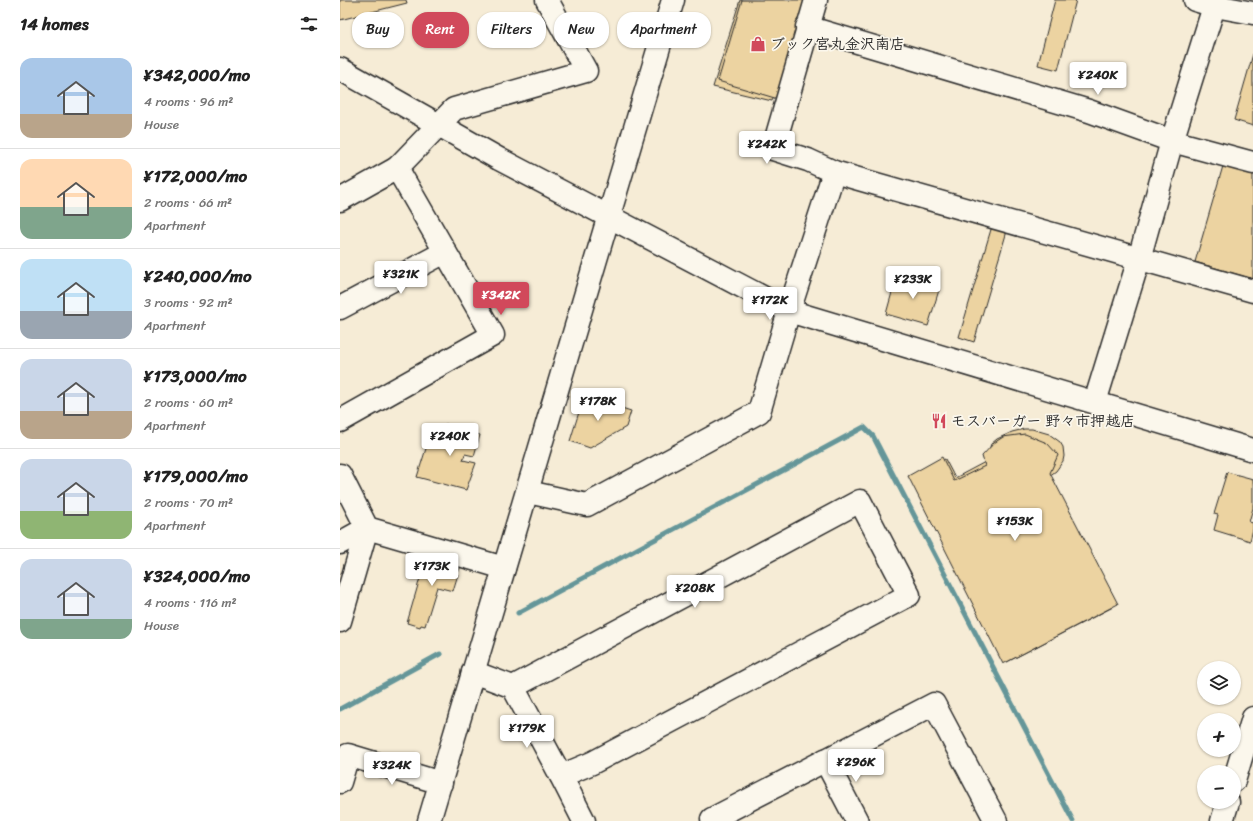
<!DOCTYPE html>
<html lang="en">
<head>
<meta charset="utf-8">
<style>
	:root { --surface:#fff; --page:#f6f6f6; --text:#222; --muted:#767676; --line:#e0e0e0; --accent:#d1495b }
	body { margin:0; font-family:Sriracha,"Klee One",sans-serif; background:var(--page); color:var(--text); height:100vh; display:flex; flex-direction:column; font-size:15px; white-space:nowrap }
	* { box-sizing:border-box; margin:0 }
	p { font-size:13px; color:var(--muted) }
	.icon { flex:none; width:22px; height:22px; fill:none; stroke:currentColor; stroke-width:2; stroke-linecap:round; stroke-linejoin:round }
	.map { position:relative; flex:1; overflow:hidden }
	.sheet { display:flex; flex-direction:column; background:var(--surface); width:340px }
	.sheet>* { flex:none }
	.banner { position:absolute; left:12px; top:12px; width:380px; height:36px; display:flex; gap:8px }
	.controls { position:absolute; left:857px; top:661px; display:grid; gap:8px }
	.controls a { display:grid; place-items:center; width:44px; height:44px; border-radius:50%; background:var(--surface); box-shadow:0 1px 3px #0004; font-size:20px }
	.price { position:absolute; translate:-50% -34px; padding:0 9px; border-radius:4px; background:#fff; color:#222; font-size:13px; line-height:26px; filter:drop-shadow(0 1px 2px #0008) }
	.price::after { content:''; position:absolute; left:50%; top:24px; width:12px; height:9px; margin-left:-6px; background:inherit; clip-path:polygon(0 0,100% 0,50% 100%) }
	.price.current { background:var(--accent); color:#fff }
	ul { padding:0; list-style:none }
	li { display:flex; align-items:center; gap:12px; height:100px; padding:0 20px }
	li+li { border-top:1px solid var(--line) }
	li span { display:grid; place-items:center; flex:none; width:112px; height:80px; border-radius:12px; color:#555 }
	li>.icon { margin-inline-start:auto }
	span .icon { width:48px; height:48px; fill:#fffc; stroke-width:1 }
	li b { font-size:17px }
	h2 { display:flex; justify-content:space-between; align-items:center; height:48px; padding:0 20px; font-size:17px }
	.pill { padding:0 14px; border-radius:16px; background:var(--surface); box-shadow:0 1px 3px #0004; font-size:14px; line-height:36px }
	.pill.current { background:var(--accent); color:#fff }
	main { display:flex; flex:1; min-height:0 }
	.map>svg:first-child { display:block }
</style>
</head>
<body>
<main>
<section class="sheet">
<h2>14 homes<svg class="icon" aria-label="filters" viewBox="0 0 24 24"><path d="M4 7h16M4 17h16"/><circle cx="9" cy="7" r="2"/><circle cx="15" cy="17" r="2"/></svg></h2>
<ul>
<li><span style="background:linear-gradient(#a9c7e8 70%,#b9a48a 0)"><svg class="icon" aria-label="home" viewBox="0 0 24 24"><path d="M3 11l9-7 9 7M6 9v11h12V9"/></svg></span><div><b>¥342,000/mo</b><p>4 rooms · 96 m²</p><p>House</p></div></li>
<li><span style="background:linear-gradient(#ffd9b3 60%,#7fa58c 0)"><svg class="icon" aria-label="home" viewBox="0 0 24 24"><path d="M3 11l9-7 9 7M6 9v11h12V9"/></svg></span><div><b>¥172,000/mo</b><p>2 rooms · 66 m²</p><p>Apartment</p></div></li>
<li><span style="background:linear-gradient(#bfe0f5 65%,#9aa5b1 0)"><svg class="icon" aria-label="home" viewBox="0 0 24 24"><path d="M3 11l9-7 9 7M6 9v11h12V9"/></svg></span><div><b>¥240,000/mo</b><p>3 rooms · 92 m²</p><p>Apartment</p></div></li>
<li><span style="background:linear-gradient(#c9d6e8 65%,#b9a48a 0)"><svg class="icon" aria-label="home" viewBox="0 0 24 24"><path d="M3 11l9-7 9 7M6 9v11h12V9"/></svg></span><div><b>¥173,000/mo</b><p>2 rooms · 60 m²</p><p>Apartment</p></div></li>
<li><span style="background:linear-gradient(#c9d6e8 65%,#8fb573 0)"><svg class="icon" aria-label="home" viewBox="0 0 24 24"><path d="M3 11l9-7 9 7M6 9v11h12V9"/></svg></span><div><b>¥179,000/mo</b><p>2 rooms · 70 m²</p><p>Apartment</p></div></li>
<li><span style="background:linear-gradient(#c9d6e8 75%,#7fa58c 0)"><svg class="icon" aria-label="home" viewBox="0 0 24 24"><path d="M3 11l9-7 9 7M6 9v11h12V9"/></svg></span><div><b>¥324,000/mo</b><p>4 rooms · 116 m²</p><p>House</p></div></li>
</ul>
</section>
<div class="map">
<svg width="913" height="821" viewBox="0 0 913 821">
	<rect width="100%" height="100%" fill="#f6ecd6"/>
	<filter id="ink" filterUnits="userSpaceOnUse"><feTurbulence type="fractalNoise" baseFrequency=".025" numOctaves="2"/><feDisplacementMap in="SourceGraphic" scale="8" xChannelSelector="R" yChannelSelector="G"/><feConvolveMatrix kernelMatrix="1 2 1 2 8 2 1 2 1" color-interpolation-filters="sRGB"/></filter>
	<g filter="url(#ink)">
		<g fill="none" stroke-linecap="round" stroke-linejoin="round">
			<g stroke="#659699" stroke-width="5">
				<path d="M178,613l346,-186 9,9 200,385"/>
				<path d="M0,709l100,-55"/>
			</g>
		</g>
		<g fill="#ecd3a1" stroke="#2b2b2b">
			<path d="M0,0h66l1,3 -67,17z"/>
			<path d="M400,0l64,1 -32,100 -59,-14z"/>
			<path d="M402,0h66l-30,99 -60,-18z"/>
			<path d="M715,0h21l-18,70 -20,-5z"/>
			<path d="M913,54v72l-19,-6z"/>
			<path d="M883,166l30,8v105l-58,-17z"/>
			<path d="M652,226l15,5 -33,111 -15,-5z"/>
			<path d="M572,271l16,5 -3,10 14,4 -11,36 -42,-12 10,-36 13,4z"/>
			<path d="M244,396l47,15 -5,16 -36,21 -20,-7z"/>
			<path d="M106,424l34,11 -6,21 -9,-2 -2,6 13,3 -10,27 -49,-13 12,-38 3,1 3,-10z"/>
			<path d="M684,429h8l17,5 11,8 3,5 1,9 -1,5 -7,10 -7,5 64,131 -106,55 -97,-185 35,-18 10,19 32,-17v-6l4,-11 6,-5 15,-7z"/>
			<path d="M685,434l22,9 11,12 -8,18 68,131 -115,60 -95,-188 34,-19 12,24 31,-15 -3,-10 12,-13 9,-6z"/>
			<path d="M887,472l26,7v29l-4,14 4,1v6l-3,12 -36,-11 4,-15 -4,-1z"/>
			<path d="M87,554l34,10 -8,27 -16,-4 -12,39 -4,-1 -1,2 -13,-4z"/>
		</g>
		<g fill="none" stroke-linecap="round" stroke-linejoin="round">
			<defs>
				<g id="minor">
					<path d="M855,0l20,6 38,7"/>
					<path d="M467,27l282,84 83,30 81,22"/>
					<path d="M0,69l159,90 290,152 464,139"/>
					<path d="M494,172l419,119"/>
					<path d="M0,200l57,-32"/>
					<path d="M0,308l105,-56"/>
					<path d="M755,402l44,-143 33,-118 44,-141"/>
					<path d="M0,421l153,-86 -96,-167 57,-59 132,-38 -39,-71"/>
					<path d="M0,475l27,53 137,40"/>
					<path d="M188,492l59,13 172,-93 30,-101 45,-139 -26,-12 -35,-11 43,-149"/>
					<path d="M0,543l27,-15"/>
					<path d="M0,621l27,-93"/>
					<path d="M133,672l40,15 48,89 23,45"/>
					<path d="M173,687l347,-186 49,94 -317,168 -31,13"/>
					<path d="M485,760l32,61"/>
					<path d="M894,781l19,-63"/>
					<path d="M0,782l8,-27 93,28"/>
					<path d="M372,819l222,-115 62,117"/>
					<path d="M89,821c82,-274 162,-548 244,-821"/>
					<path d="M882,821l6,-19"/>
				</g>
			</defs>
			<use href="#minor" stroke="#2b2b2b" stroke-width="25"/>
			<use href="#minor" stroke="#fbf7ec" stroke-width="22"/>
		</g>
	</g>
	<defs>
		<symbol id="shop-bare" viewBox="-9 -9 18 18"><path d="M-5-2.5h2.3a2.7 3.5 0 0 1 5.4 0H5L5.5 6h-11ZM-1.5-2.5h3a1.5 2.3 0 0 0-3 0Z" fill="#d1495b" stroke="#fbf7ec" stroke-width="2.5" paint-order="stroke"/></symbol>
		<symbol id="restaurant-bare" viewBox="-9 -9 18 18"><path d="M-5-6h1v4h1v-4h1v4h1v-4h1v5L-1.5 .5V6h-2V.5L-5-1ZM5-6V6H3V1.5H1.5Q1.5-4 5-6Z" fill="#d1495b" stroke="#fbf7ec" stroke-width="2.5" paint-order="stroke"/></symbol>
	</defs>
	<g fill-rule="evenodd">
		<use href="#shop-bare" x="407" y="33" width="22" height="22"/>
		<use href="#restaurant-bare" x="588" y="410" width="22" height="22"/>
	</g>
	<g text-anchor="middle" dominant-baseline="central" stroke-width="3.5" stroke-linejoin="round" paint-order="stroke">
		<g font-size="15" font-weight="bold" fill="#2b2b2b" stroke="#fbf7ec" text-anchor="start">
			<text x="430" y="44">ブック宮丸金沢南店</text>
			<text x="611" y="421">モスバーガー 野々市押越店</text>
		</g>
	</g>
</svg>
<div class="controls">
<a><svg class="icon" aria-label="layers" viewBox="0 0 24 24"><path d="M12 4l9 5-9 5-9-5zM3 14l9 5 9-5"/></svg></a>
<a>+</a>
<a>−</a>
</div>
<b class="price" style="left:758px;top:96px">¥240K</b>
<b class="price" style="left:427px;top:165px">¥242K</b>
<b class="price" style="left:61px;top:295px">¥321K</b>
<b class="price" style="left:573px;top:300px">¥233K</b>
<b class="price current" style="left:161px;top:316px">¥342K</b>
<b class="price" style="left:430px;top:321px">¥172K</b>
<b class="price" style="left:258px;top:422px">¥178K</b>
<b class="price" style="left:110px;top:457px">¥240K</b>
<b class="price" style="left:675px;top:542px">¥153K</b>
<b class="price" style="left:92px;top:587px">¥173K</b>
<b class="price" style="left:355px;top:609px">¥208K</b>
<b class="price" style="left:187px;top:749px">¥179K</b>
<b class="price" style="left:516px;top:783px">¥296K</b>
<b class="price" style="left:52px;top:786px">¥324K</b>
<div class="banner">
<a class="pill">Buy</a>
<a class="pill current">Rent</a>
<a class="pill">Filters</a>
<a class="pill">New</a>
<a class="pill">Apartment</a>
</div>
</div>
</main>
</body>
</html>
